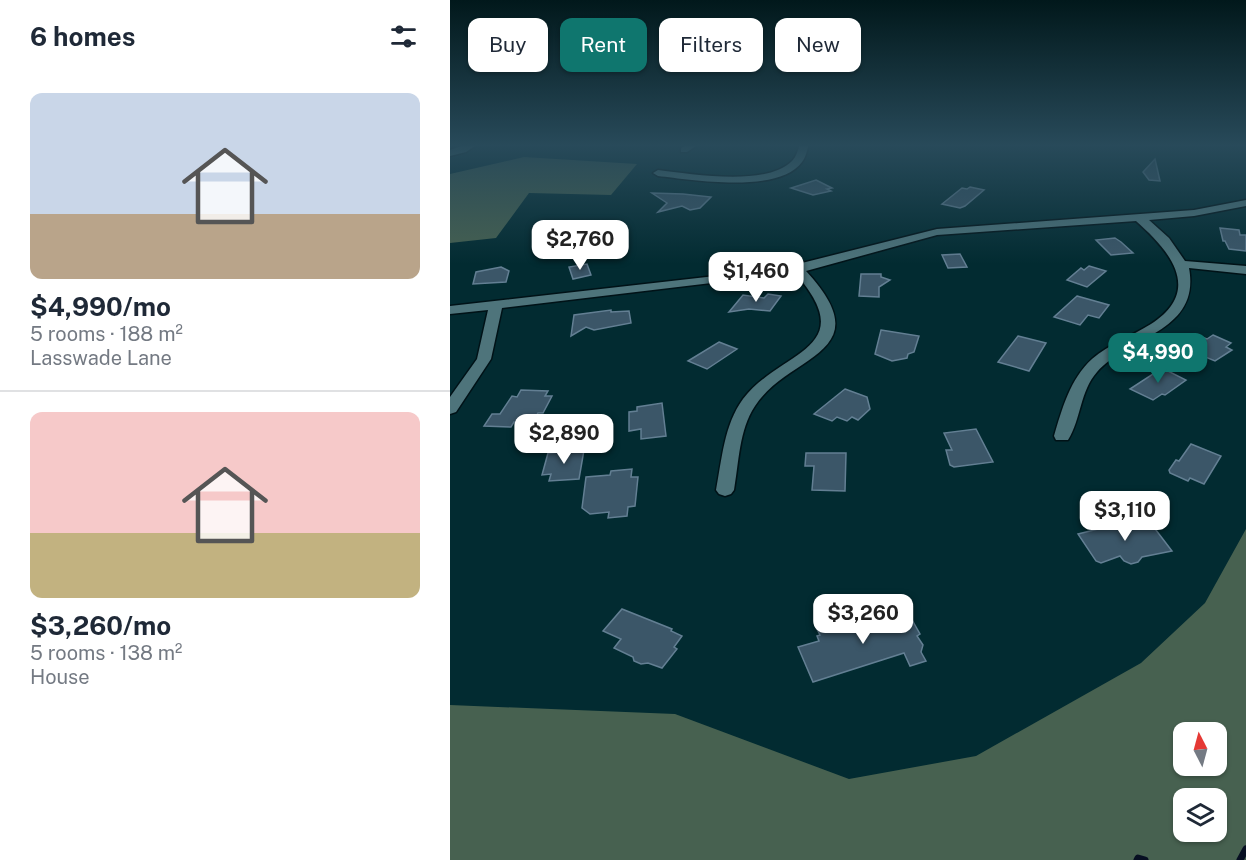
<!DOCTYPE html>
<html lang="en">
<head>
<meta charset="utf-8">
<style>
	:root { --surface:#fff; --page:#f2f2f3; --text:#1f2937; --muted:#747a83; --line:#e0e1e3; --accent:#0f766e }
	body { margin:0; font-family:"Public Sans",sans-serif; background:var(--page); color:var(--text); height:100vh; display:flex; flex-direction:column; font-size:22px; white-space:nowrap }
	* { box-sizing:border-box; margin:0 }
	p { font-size:20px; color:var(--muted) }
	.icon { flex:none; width:33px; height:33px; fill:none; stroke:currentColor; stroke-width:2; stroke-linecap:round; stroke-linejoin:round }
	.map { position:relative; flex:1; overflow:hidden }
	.details { display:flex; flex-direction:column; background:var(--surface); width:450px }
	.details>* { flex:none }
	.top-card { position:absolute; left:18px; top:18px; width:570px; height:54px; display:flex; gap:12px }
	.needle { width:39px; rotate:354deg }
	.buttons { position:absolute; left:723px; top:722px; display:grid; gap:12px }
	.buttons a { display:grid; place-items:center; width:54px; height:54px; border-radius:12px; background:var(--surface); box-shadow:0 2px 4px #0004; font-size:30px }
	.price { position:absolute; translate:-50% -51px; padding:0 14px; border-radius:12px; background:#fff; color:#222; font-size:20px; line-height:39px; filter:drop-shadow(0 2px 3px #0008) }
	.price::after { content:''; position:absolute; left:50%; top:36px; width:18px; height:14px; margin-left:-9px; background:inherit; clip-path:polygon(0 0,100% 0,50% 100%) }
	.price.current { background:var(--accent); color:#fff }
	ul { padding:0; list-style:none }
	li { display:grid; align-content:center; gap:12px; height:318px; padding:0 30px }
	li+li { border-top:2px solid var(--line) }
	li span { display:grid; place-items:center; height:186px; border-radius:12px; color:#555 }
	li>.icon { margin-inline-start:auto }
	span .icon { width:108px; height:108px; fill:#fffc; stroke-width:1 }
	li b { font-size:26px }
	h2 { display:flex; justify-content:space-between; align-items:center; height:72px; padding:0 30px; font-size:26px }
	.tag { padding:0 21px; border-radius:12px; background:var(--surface); box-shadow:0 2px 4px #0004; font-size:21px; line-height:54px }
	.tag.current { background:var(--accent); color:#fff }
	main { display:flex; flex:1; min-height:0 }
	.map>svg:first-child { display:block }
</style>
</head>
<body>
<main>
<section class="details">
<h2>6 homes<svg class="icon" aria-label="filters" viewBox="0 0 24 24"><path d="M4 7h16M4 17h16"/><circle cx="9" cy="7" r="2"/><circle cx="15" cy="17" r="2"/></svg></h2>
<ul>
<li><span style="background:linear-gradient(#c9d6e8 65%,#b9a48a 0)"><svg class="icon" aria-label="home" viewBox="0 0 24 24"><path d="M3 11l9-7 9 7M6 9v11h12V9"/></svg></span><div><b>$4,990/mo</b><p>5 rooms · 188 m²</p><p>Lasswade Lane</p></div></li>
<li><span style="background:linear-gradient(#f6c9c9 65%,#c2b280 0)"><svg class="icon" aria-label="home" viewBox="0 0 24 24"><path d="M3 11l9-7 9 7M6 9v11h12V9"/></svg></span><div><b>$3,260/mo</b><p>5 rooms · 138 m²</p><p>House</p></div></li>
</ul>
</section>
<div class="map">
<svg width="796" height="860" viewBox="0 0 796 860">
	<rect width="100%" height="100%" fill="#022b31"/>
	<g fill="#476150" fill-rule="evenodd">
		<path d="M74,157l113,7 -26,31 -82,-2 -33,45 -46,5v-69z"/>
		<path d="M796,529v331h-796v-155l225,9 174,65 127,-23 165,-93 64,-60zM734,732h32v33h-32zM734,798h32v33h-32z"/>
	</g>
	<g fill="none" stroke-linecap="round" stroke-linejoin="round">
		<g stroke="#070f22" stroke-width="7">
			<path d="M687,860l1,-2 7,2"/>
			<path d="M790,860l6,-11"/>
		</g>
	</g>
	<g fill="#3b5668" stroke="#637f93" stroke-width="1.5">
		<path d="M705,159l5,22 -11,-1 -6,-8z"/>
		<path d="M366,180l16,8 -5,1 4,2 -18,4 -22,-7z"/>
		<path d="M520,187l14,3 -19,16 -5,2 -18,-4 20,-16 5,1z"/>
		<path d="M202,193l31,1 28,3 -11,11 -10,2 -8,-4 -24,6 9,-9z"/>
		<path d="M770,228l19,2 1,5h6v16l-17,-2 -4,-8h-2z"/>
		<path d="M665,238l6,4 12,11 -22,2 -15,-15z"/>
		<path d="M510,254l7,13 -19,1 -6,-13z"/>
		<path d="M137,264l4,11 -18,4 -4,-12z"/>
		<path d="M639,266l17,5 -19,16 -20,-7 14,-12 3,2z"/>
		<path d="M51,267l8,4 -3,11 -33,2 3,-12z"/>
		<path d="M411,274h20v3l9,3 -11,7v10l-20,-1z"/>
		<path d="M318,294l13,2 -11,15 -21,-2 -20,3 14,-17 21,3z"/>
		<path d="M627,296l32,9 -10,13 -11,-3 -8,10 -26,-8z"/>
		<path d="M161,310v2l18,-1 2,12 -37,7 -8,-3 -15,9 3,-21z"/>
		<path d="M431,330l38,6 -5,16 -6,2 -1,4 -15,3 -17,-7z"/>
		<path d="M763,335l18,8 -5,4 6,3 -17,11 -32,-13 19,-11 5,2z"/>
		<path d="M568,336l28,7 -17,28 -31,-9z"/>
		<path d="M269,342l18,7 -30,20 -19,-8z"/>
		<path d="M712,368l24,12 -21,15 -3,-1 -9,6 -23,-11z"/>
		<path d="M395,389l22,8 3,12 -12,11 -6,-3 -5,4 -10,-4 -5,4 -18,-7z"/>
		<path d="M71,390l27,1 -3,5h7l-9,17h-5l-6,11 -10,2 -8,-4 -3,5 -27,-1 8,-12h8l12,-18 5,1z"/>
		<path d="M212,403l4,33 -25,3v-10l-12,2v-19l8,-1v-4z"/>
		<path d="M526,429l17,33 -39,5 -4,-2 -4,-15h6l-8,-17z"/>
		<path d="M741,444l30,12 -17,28 -14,-6 -2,3 -18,-8 -1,-3 7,-10 3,1z"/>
		<path d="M134,450l-5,29 -30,2 2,-7 -9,1 6,-22z"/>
		<path d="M356,453h40l-1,38 -33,-1 2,-24h-9z"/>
		<path d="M182,469l-1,8h7l-3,29 -7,1 -1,9 -19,2 1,-6 -19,2 -8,-6 4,-31 24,-2 1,-4z"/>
		<path d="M696,517l26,34 -30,6 -4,5 -7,2 -7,-3 -4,-5 -19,7 -5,-2 -18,-27z"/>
		<path d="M453,604l17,30 -3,2 6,9 -2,7 5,9 -16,5 -6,-13 -91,29 -15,-35 21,-6 -2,-5 3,-1 -3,-6 19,-6 3,6 16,-5 2,4 26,-9 -4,-7z"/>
		<path d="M172,609l50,20 -1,2 11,5 -8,11 3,2 -15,19 -14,-5 -7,1 -7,-3 -1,-4 -19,-9 7,-9 -18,-8z"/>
	</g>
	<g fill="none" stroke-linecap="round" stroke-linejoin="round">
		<defs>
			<g id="street">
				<path d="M17,144h11l-12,8 -16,4v-6z"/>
				<path d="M238,144h11l-12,8h-6v-4z"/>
				<path d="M350,144h9c-2,6 -3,13 -7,18 -23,32 -109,18 -144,14l-5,-3 5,-3c34,4 108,17 134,-9 5,-5 6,-12 8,-17z"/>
				<path d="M796,200v6l-52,10 -45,4 20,18 16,23 61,5v8l-57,-6c12,64 -61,68 -92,104 -17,19 -16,47 -29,68h-12l-2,-4c8,-27 16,-57 38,-77 17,-15 40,-23 59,-35 53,-34 18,-74 -15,-103l-199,14 -131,36c77,83 -18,83 -51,135 -16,24 -16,56 -21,84l-3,4 -6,2 -6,-2 -3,-4c6,-31 8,-65 27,-91 37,-49 120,-49 52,-126l-293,35 -11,51 -35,53 -6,2v-17l27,-38 11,-49 -38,4v-8l328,-37 159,-40 257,-19z"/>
			</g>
		</defs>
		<use href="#street" stroke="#001217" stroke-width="3"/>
		<use href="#street" fill="#4e747b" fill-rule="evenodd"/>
	</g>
	<linearGradient id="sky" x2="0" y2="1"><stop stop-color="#01181b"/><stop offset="0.55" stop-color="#284a5a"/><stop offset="1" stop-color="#284a5a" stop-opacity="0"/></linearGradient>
	<rect width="796" height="264" fill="url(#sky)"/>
</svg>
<div class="buttons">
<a><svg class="needle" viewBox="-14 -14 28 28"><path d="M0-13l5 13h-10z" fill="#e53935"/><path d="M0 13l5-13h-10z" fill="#747a83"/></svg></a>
<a><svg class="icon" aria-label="layers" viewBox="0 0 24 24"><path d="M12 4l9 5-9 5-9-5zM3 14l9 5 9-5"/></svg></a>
</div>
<b class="price" style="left:130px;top:271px">$2,760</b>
<b class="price" style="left:306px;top:303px">$1,460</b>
<b class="price current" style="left:708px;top:384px">$4,990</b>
<b class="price" style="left:114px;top:465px">$2,890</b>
<b class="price" style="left:675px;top:542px">$3,110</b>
<b class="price" style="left:413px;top:645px">$3,260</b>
<div class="top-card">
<a class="tag">Buy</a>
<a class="tag current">Rent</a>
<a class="tag">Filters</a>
<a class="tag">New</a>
</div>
</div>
</main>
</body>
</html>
